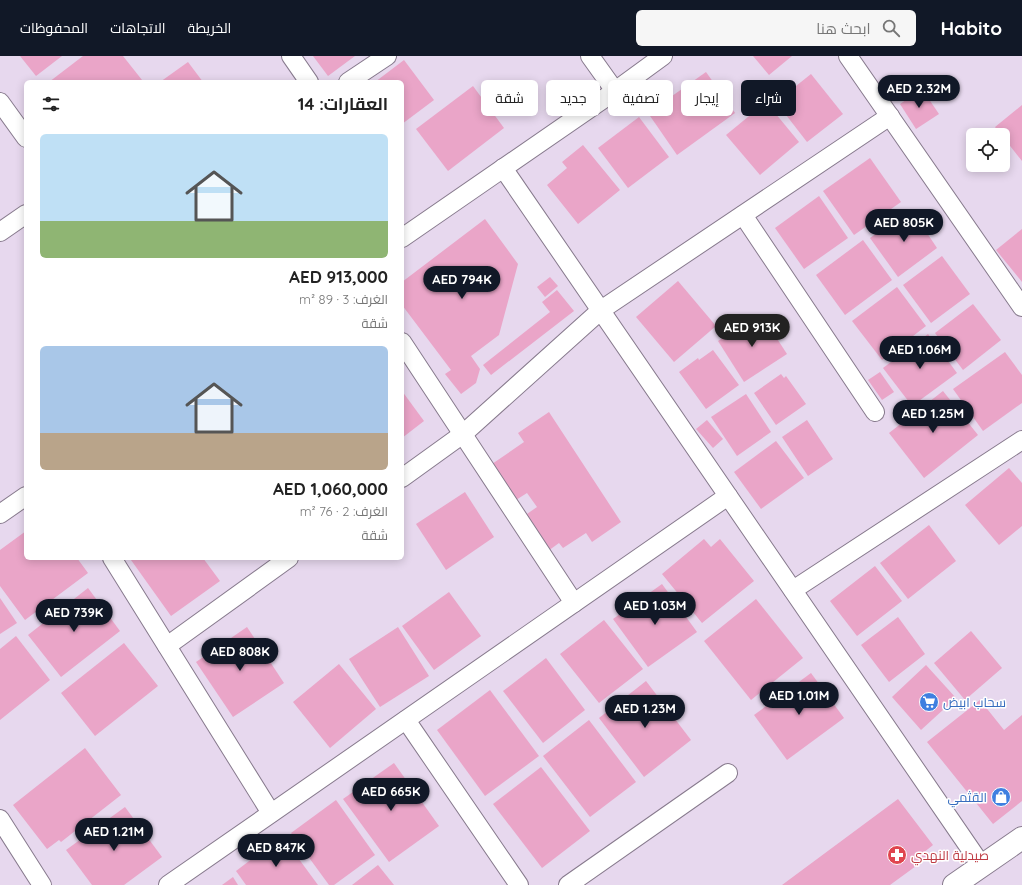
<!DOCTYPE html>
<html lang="ar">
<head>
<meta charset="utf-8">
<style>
	:root { --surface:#fff; --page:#f6f6f6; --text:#222; --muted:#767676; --accent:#111827 }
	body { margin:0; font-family:Quicksand,Cairo,sans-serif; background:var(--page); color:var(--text); direction:rtl; height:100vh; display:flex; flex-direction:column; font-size:15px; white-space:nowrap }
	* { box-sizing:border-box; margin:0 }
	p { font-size:13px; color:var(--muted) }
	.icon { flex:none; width:22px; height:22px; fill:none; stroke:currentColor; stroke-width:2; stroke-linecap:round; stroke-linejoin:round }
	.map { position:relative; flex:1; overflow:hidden; direction:ltr }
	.side { position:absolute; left:24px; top:24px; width:380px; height:480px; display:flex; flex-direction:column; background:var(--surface); border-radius:6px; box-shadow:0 2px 10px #0003; direction:rtl }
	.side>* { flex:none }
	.banner { position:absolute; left:416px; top:24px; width:380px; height:36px; direction:rtl; display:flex; gap:8px }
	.tools { position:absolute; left:966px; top:72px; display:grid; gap:8px }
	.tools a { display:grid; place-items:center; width:44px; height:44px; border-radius:6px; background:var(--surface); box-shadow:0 2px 10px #0003; font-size:20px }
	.price { position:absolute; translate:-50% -34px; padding:0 9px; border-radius:14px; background:var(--accent); color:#fff; font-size:13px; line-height:26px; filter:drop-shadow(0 1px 2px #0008) }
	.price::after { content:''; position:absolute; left:50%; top:24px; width:12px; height:9px; margin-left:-6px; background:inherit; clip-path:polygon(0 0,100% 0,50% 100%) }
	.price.current { background:#222; color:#fff }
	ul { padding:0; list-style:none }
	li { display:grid; align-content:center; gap:8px; height:212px; padding:0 16px }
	li span { display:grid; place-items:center; height:124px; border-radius:6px; color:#555 }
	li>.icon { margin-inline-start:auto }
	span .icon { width:72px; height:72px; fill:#fffc; stroke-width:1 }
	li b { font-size:17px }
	h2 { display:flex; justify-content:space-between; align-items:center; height:48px; padding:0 16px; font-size:17px }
	.tag { padding:0 14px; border-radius:6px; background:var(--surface); box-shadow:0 2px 10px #0003; font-size:14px; line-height:36px }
	.tag.current { background:var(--accent); color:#fff }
	header { display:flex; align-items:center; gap:24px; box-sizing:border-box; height:56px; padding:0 20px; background:var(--accent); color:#fff }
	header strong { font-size:19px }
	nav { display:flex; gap:22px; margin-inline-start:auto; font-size:14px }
	.search { width:280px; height:36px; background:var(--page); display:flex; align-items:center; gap:10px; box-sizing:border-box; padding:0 14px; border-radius:6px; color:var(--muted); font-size:15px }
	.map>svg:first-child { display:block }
</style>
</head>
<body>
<header>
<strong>Habito</strong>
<div class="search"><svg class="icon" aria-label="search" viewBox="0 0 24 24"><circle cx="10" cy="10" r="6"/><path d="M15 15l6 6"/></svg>ابحث هنا</div>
<nav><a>الخريطة</a><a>الاتجاهات</a><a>المحفوظات</a></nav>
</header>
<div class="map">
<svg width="1022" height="829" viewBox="0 0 1022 829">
	<rect width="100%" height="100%" fill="#e7d8ee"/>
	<g fill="#eaa5c8">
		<path d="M20,0h42l-26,20z"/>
		<path d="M83,0h40l19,24 -2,2h-91z"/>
		<path d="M313,0h42l-27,20z"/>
		<path d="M753,0h39l-23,19z"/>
		<path d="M404,4l30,40 -32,24v-42h-27z"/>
		<path d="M188,6l15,20h-43z"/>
		<path d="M706,16l29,41 -58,42 -29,-42z"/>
		<path d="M811,18l32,40 -36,28 -31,-40z"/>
		<path d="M473,30l31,42 -56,43 -32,-42z"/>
		<path d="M922,33l17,25 -23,15 -16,-25z"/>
		<path d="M766,46l33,40 -39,33 -34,-40z"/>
		<path d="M1022,49v56l-19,-24v-2h-2l-6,-8z"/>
		<path d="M639,61l30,40 -41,31 -30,-40z"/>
		<path d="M583,89l37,45 -42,34 -31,-39 20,-17 -5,-6z"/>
		<path d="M870,102l31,44 -47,33 -31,-44z"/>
		<path d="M819,140l29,42 -44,31 -29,-41z"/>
		<path d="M911,153l26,39 -39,29 -28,-39z"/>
		<path d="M485,163l33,45 -19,71 -28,21 9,13 -4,14 -15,11 -16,-20 6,-4 -49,-65v-23z"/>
		<path d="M1022,173v53l-26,-32z"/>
		<path d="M863,184l29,40 -47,35 -29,-40z"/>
		<path d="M942,200l28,38 -39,29 -28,-38z"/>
		<path d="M550,221l8,9 -13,11 -8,-10z"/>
		<path d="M678,225l38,45 -42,36 -38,-45z"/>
		<path d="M897,231l29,39 -44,34 -30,-39z"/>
		<path d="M557,234l17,21 -83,64 -8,-10 67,-53 -8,-10z"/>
		<path d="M973,248l28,36 -38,30 -28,-37z"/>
		<path d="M761,258l26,40 -43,28 -26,-41z"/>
		<path d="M928,278l29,39 -45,33 -29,-38z"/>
		<path d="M713,294l26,35 -33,24 -27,-37 19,-14 1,2z"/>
		<path d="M1005,296l17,23v28l-39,28 -30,-42z"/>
		<path d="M880,316l14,20 -12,8 -14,-20z"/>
		<path d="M781,318l3,4 2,-2 20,28 -30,21 -22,-32z"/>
		<path d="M402,335l22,30 -22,17z"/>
		<path d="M943,335l35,44 -54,43 -35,-45z"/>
		<path d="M746,338l25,38 -34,24 -26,-39z"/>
		<path d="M549,356l72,110 -29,20 -6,-9 -23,15 -4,-5 -11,8 -24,-35 13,-9 -10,-14 -11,7 -24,-36 32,-22 -6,-9z"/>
		<path d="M707,364l16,19 -10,9 -17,-19z"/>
		<path d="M807,364l26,39 -25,17 -26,-39z"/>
		<path d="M776,385l28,37 -43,31 -27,-37z"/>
		<path d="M1009,412l13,15v43l-23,19 -34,-40z"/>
		<path d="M465,436l29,45 -48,33 -30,-46z"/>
		<path d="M929,469l27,36 -48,38 -28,-36z"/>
		<path d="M26,475v27h51l11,15 -63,47 -25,-34v-36z"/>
		<path d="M704,483l7,8 9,-8 34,42 -52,42 -40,-49z"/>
		<path d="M134,502h69l17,23 -49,35 -40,-56z"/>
		<path d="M875,510l27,35 -45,35 -27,-35z"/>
		<path d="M662,528l35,48 -49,35 -35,-48z"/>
		<path d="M88,532l32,43 -59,46 -33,-42z"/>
		<path d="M449,536l32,44 -47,34 -32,-44z"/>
		<path d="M0,542l17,25 -17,11z"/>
		<path d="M756,543l47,59 -52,42 -47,-59z"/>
		<path d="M898,561l27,37 -36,28 -28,-37z"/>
		<path d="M604,564l39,49 -44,34 -39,-49z"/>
		<path d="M247,571l37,56 -51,34 -37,-55z"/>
		<path d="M398,571l31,49 -49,31 -31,-48z"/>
		<path d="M971,575l31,37 -37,32 -31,-37z"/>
		<path d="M16,580l34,44 -50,40v-71z"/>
		<path d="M124,587l34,43 -63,50 -34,-43z"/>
		<path d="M546,602l39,52 -42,33 -40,-52z"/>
		<path d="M339,608l37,45 -46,39 -37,-46z"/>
		<path d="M926,609l30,33 -35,32 -29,-33z"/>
		<path d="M811,617l33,45 -57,42 -33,-45z"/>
		<path d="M646,625l45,59 -47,37 -45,-59z"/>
		<path d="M490,634l49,66 -54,40 -48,-66z"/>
		<path d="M980,644l24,30 18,-15v86l-29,23 -66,-82z"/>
		<path d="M589,664l47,62 -46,35 -47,-61z"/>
		<path d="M85,692l36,47 -60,47 -2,-2 -12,9 -34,-44z"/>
		<path d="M394,707l45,63 -50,36 -46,-63z"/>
		<path d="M541,711l49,64 -48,37 -49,-64z"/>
		<path d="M898,743l35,46 -10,8 4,5 -37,27h-108z"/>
		<path d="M336,744l39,55 -41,30h-5l-38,-52z"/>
		<path d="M125,751l37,50 -38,28h-32l-26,-35z"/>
		<path d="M282,780l36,49h-72l-10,-14z"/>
		<path d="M378,809l16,20h-42z"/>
		<path d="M233,821l5,8h-16z"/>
	</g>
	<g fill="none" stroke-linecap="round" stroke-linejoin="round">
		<defs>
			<g id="street">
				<path d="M291,0l18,26"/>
				<path d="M590,0l25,35"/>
				<path d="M848,0l174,251"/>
				<path d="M348,26l39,-26"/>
				<path d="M0,46l26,36"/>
				<path d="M503,112l479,698"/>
				<path d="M743,159l132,197"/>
				<path d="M0,176l26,-18"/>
				<path d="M402,182l213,-147 48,-35"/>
				<path d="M402,286l172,261"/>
				<path d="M402,422l61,-44 138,-124 289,-194"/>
				<path d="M0,458l26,-18"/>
				<path d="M112,502l159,255"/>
				<path d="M793,534l229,-150"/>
				<path d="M167,590l122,-88"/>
				<path d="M406,664l113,165"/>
				<path d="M0,763l42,66"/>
				<path d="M168,829l560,-389"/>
				<path d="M568,829l160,-112"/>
			</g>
			<path id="highway" d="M954,829l68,-47"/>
		</defs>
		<use href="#street" stroke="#877a8d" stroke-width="20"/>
		<use href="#highway" stroke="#877a8d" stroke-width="24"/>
		<use href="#street" stroke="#fff" stroke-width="18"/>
		<use href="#highway" stroke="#fff" stroke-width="22"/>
	</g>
	<defs>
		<symbol id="supermarket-disc" viewBox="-11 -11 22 22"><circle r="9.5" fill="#3f7fe0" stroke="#fff"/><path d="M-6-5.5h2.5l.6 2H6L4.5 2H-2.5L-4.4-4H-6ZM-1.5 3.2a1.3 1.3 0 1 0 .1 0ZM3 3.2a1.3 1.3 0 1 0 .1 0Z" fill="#fff"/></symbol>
		<symbol id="shop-disc" viewBox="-11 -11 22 22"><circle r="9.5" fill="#3f7fe0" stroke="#fff"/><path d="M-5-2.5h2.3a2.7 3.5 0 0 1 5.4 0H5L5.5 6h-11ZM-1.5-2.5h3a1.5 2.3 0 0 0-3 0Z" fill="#fff"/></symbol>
		<symbol id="pharmacy-disc" viewBox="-11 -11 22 22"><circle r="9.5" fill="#e0444e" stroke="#fff"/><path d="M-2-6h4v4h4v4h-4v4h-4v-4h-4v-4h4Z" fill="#fff"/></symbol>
	</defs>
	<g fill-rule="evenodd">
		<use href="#supermarket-disc" x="918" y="635" width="22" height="22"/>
		<use href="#shop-disc" x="990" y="730" width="22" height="22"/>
		<use href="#pharmacy-disc" x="886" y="788" width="22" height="22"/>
	</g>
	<g text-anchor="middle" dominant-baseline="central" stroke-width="3" stroke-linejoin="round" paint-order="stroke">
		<g font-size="13" fill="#366cbe" stroke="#fff" text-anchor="start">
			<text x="943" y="646">سحاب ابيض</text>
			<text x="987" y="741" text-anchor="end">القثمي</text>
		</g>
		<g font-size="13" fill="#be3a42" stroke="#fff" text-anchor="start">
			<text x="911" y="799">صيدلية النهدي</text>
		</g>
	</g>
</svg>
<div class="tools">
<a><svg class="icon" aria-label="locate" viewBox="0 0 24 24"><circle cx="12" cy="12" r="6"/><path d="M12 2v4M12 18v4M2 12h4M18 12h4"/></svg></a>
</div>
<b class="price" style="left:919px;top:53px">AED 2.32M</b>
<b class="price" style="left:904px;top:187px">AED 805K</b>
<b class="price" style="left:462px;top:244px">AED 794K</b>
<b class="price current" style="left:752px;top:292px">AED 913K</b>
<b class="price" style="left:920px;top:314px">AED 1.06M</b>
<b class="price" style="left:933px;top:378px">AED 1.25M</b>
<b class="price" style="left:655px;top:570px">AED 1.03M</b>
<b class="price" style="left:74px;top:577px">AED 739K</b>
<b class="price" style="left:240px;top:616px">AED 808K</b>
<b class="price" style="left:799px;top:660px">AED 1.01M</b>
<b class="price" style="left:645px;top:673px">AED 1.23M</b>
<b class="price" style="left:391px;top:756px">AED 665K</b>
<b class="price" style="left:114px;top:796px">AED 1.21M</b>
<b class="price" style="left:276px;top:812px">AED 847K</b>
<div class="banner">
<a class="tag current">شراء</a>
<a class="tag">إيجار</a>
<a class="tag">تصفية</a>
<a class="tag">جديد</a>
<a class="tag">شقة</a>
</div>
<section class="side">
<h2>العقارات: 14<svg class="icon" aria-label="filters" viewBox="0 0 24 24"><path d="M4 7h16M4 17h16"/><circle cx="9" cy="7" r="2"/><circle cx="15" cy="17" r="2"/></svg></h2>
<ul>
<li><span style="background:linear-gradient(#bfe0f5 70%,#8fb573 0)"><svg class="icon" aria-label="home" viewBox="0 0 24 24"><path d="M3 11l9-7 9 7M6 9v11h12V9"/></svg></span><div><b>AED 913,000</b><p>الغرف: 3 · 89 m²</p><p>شقة</p></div></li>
<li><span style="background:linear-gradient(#a9c7e8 70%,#b9a48a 0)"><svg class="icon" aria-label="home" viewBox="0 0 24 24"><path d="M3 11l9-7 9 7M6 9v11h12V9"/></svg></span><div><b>AED 1,060,000</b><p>الغرف: 2 · 76 m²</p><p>شقة</p></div></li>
</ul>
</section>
</div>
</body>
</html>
